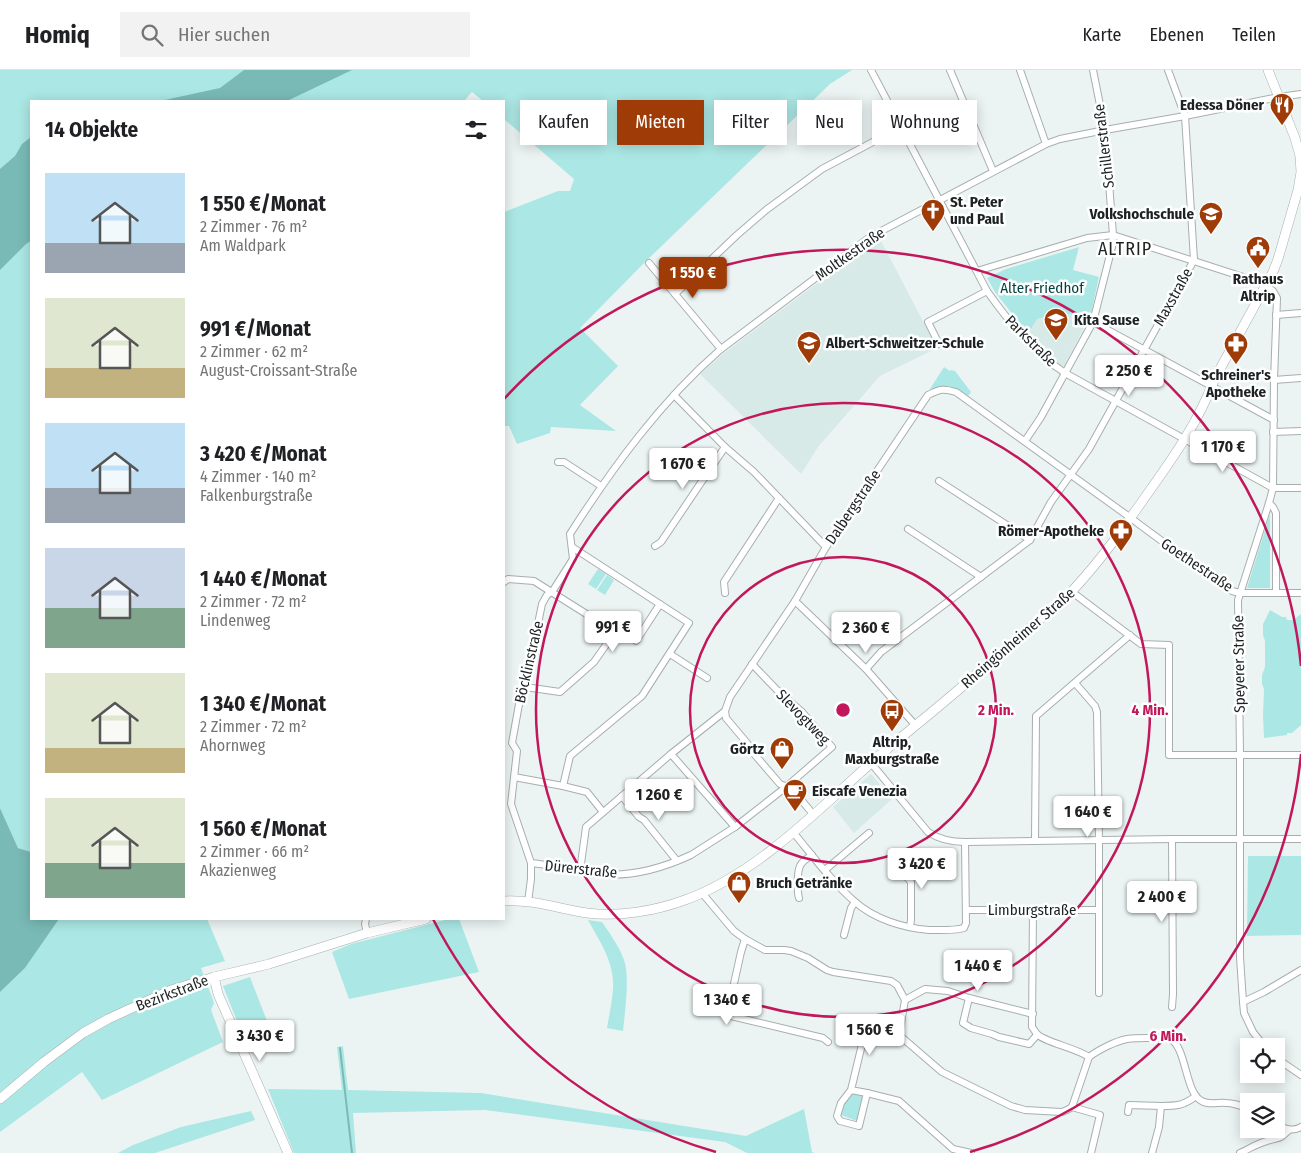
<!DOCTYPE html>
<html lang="de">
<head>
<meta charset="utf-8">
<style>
	:root { --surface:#fff; --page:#f2f2f2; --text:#202124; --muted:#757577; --line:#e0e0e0; --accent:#9f3b07 }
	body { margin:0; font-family:"Fira Sans Condensed",sans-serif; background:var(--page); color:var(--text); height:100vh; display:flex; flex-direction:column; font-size:19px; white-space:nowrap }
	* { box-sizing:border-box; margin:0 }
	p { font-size:16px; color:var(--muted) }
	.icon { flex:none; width:28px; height:28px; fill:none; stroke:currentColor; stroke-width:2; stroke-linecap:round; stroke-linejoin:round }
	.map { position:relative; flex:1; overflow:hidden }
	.side { position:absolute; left:30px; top:30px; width:475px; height:820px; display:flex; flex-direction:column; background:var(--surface); border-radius:0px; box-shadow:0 2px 12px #0003 }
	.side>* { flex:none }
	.top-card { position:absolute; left:520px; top:30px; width:475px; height:45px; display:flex; gap:10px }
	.fabs { position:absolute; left:1240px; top:968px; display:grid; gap:10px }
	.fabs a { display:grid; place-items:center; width:45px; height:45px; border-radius:0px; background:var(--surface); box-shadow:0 2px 12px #0003; font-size:25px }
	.price { position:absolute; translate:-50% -42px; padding:0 11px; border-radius:5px; background:#fff; color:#222; font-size:16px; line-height:32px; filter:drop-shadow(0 1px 2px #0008) }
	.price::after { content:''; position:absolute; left:50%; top:30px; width:15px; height:11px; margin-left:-8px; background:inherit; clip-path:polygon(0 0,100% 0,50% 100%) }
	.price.selected { background:var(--accent); color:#fff }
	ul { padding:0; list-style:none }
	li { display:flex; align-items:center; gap:15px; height:125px; padding:0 15px }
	li span { display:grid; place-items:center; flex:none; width:140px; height:100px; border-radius:0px; color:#555 }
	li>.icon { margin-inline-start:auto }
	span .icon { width:60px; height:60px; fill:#fffc; stroke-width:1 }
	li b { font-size:21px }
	h2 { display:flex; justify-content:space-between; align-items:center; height:60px; padding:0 15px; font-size:21px }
	.chip { padding:0 18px; border-radius:0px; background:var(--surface); box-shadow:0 2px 12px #0003; font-size:18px; line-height:45px }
	.chip.selected { background:var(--accent); color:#fff }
	header { display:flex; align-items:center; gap:30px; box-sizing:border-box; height:70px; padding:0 25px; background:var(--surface); border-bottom:1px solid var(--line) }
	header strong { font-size:24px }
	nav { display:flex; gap:28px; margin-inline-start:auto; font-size:18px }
	.search { width:350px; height:45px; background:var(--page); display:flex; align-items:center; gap:12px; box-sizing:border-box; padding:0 18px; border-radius:0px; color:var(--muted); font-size:19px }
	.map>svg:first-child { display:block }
</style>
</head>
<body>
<header>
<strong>Homiq</strong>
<div class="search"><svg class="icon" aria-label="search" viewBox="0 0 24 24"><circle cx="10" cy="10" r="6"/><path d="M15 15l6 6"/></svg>Hier suchen</div>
<nav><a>Karte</a><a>Ebenen</a><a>Teilen</a></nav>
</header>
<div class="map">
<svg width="1301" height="1083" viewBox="0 0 1301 1083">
	<rect width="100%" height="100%" fill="#ebf4f3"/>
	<g fill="#d7eae8">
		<path d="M879,167l58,111 -57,28 -62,71 -17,27 -101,-100 24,-21z"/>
		<path d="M1058,244l24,2 6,4 -24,46 -2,1 -21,-19 -13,-14 9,-15z"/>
		<path d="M871,704l21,25 -38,34 -21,-26z"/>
	</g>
	<g fill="#abe7e4">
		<path d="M0,0h852l-22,14 -185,178 -65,66 38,38 -38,39 36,26 -65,-4 -1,6 -33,11 -8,-18h-5v-214l54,-21h12l4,-12 -70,-60v-18h-21l-11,-9 -8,9h-433v751l-13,-4 -18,-40z"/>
		<path d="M1079,177l-6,23 26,7 -9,41 -2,2c-15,-9 -34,-5 -51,-1l-9,15 -33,-42 -8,-14 19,-9z"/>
		<path d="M944,297l6,4 1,-1 4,1 16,21 -3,4c-14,-9 -21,-14 -37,-6l-1,-1z"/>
		<path d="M1270,444v74h-23z"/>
		<path d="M598,499l8,5 -10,15 -8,-5z"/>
		<path d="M607,505l7,5 -9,15 -8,-5z"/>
		<path d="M1270,540l12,7h4l1,3h6l8,-6v111l-9,8h-5v2l-23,3 -1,-23 1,-26 -2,-5v-9l3,-8v-26l-2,-6v-11z"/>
		<path d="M1248,786h53v79l-54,1z"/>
		<path d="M59,849h148l18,42 -24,7 13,35 -3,7 12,32 -121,58 -20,-28 -82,60v-140l25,-24z"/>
		<path d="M449,849h10l20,53 -130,27 -17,-47 19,-8z"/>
		<path d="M588,850l14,2c8,12 17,24 22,38 6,17 1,51 -1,71l-16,-3c2,-12 7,-35 6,-47 -1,-22 -14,-41 -25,-61z"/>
		<path d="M250,907l17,44 -26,10 -18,-45z"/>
		<path d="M343,976l5,44 133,3 265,43 58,-27 8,43 2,1h-67l-22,-11 -240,-32 -132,3 3,40h-62l-26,-64 74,1 -5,-43z"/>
		<path d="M851,1020l14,4 -8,27 -16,-6 3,-15z"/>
		<path d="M251,1041l4,9 -100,33h-37l15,-8 48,-18z"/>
	</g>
	<g fill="#79bab6">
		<path d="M244,0h108l-65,31h-127l60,-13z"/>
		<path d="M31,67v104l-5,3 -26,26v-101l15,-13 7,-12z"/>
		<path d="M0,738l18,40 13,4v67h28l-34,49 -25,24z"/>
	</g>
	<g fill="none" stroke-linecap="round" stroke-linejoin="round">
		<path stroke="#79bab6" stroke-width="2" d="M340,978l12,105"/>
		<defs>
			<g id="street">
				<path d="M871,0l116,221c22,31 46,61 78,82l208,115h28"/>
				<path d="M950,0l43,101"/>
				<path d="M1020,0l26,74"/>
				<path d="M649,193l72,86"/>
				<path d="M977,201l110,-33 26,-3 149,48 11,8 4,7 -3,82 -1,108 -4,15 -31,97 2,155v202l3,45 1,11 9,19 11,14"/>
				<path d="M675,224l62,-59 29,-25 56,-41 79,-42"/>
				<path d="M1276,245l25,-2"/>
				<path d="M1093,252l181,98"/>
				<path d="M939,274l-11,-22 59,-31"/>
				<path d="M1274,310l27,-2"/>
				<path d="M674,325l51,52 29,25 72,75"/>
				<path d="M1273,362l28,-1"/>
				<path d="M1025,371l16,-24 52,-95 19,-75 1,-12 -8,-105 -12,-60"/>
				<path d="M558,392h6l37,24"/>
				<path d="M939,411l91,59"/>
				<path d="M1269,433l4,4 3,6v80"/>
				<path d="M908,459l73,48"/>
				<path d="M655,476l6,-4 64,-95"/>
				<path d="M504,512l4,-3 26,2 81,51 -21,30 -34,30 -35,-5"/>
				<path d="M1072,522l69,52 28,1v110h132"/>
				<path d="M725,523l-1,-11 55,-84"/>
				<path d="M795,531l71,68 50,57"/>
				<path d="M636,571l24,-37"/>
				<path d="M670,584l37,24"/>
				<path d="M866,599l15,-17 149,-112 21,-38 38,-53 105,-189 -9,-144 -17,-46"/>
				<path d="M1075,613l20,23 2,6 2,128v153"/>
				<path d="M671,684l64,73"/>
				<path d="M871,693l57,69c12,8 23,10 37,10l207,-3h129"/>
				<path d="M514,707l49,9 24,6 16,20"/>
				<path d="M563,716l7,-30 72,-60 47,-73 -117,-76"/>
				<path d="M622,726l17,21 5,3 33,41"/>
				<path d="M813,744l-21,-25 -12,-5 -25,-29 -8,-12 -21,-25 -1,-7 5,-14 65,-96 31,-54 102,-152c12,-6 15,-7 28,-3l172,124 50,37 54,38 8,2h61"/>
				<path d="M793,762c19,23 38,49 61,69 20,18 49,27 75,29 11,0 24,1 35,-2l2,-5 -1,-81"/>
				<path d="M1172,769l1,155 -1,13"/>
				<path d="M1035,771l1,-125 94,-81"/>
				<path d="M531,793c23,2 46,9 69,11 31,3 63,-6 91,-19l44,-28 51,-40 46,-40 -30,-35 -25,-22 -25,-26"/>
				<path d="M895,793l16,19v38l-1,7"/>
				<path d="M825,800l44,-37"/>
				<path d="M580,801l6,-44 85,-73 54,-43"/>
				<path d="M702,823l32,38 11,8 20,11h19l7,1 17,7 19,12 6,2 58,9 6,4 8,15 -6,35 43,37 69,34 14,4 37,2 5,-2 5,-3 17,-50c9,-7 27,-16 38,-18 7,-1 13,-1 20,-1 6,0 16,-1 23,1 16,7 15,51 30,61 8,6 18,2 26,3 8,0 16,3 23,6"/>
				<path d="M799,828c-2,-7 -2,-25 1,-32 2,-5 8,-8 12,-11"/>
				<path d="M528,832l3,-23v-16l-20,-59 6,-53 -5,-8 9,-50 4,-6 17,-83 5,-9 5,-3 21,-33 -3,-25c43,-67 91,-133 151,-185l149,-112 176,-93 14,-5 45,-9 80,-14 94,-19 22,-3"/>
				<path d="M966,840h133"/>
				<path d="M1033,840l-1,117c2,2 3,5 5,7 7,8 39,14 52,23"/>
				<path d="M366,849l-1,5 2,9"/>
				<path d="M844,865l7,-27 4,-6"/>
				<path d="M745,869l-4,13 -14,63 96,23 5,4"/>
				<path d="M969,928l64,16"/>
				<path d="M905,930l20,-11 23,2 21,7 -6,25 8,5 21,6 7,3 30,7 8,-9"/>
				<path d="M1243,932l21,-10 37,-22"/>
				<path d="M1276,988l25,17"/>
				<path d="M851,1020l16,3 -8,33 -19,-5 -3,-5 4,-13 10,-13 13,-54 7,1 28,-2"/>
				<path d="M867,1023l32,8 54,48 18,4"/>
				<path d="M1072,1037l28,8 -9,38"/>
				<path d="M1128,1042l1,-7 32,1"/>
				<path d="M1276,1054c9,5 16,8 25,3"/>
				<path d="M1152,1083l7,-26 2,-21c15,0 22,0 35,-10"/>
				<path d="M1240,1083c9,-4 18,-10 27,-12 13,-4 12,-1 22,-11"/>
			</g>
			<g id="secondary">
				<path d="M504,831c28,-2 56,8 83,12 32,4 68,-2 98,-13 77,-28 141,-99 202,-151 9,-8 20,-16 29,-24 34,-27 67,-57 100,-85 12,-11 24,-21 36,-31 7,-6 15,-12 21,-19 28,-30 52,-64 75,-97 25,-35 51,-72 66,-113l59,-108 5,-13 20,-69 3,-18 -1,-16 -5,-18 -27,-68"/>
				<path d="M214,907l4,17 70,159"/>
				<path d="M0,1029l44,-37 39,-29 25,-14 63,-29 43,-13 55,-13 98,-31 59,-14"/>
			</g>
		</defs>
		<use href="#street" stroke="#a7afae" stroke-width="8"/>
		<use href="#secondary" stroke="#a7afae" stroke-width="10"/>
		<use href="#street" stroke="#fff" stroke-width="6"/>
		<use href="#secondary" stroke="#fff" stroke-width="9"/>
	</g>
	<g fill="none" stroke="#c2185b" stroke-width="2.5">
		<circle cx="843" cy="640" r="153"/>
		<circle cx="843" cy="640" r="307"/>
		<path d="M1301 684A460 460 0 0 1 970 1082M716 1082A460 460 0 0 1 433 849M504 329A460 460 0 0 1 1301 596"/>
	</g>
	<defs>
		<symbol id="restaurant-pin" viewBox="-11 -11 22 30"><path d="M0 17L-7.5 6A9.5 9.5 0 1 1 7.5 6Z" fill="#9f3b07" stroke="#fdffff"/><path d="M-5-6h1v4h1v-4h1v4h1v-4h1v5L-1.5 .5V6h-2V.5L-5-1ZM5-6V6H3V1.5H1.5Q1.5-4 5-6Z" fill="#fff"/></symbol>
		<symbol id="church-pin" viewBox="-11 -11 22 30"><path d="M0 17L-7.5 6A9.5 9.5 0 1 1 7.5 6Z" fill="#9f3b07" stroke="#fdffff"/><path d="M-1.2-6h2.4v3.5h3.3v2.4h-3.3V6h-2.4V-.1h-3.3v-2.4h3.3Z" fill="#fff"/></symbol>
		<symbol id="university-pin" viewBox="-11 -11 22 30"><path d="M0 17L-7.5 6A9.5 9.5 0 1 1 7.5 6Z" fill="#9f3b07" stroke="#fdffff"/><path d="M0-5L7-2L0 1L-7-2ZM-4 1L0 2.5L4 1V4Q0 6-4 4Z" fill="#fff"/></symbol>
		<symbol id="civic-pin" viewBox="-11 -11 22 30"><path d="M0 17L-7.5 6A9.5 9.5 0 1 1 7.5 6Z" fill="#9f3b07" stroke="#fdffff"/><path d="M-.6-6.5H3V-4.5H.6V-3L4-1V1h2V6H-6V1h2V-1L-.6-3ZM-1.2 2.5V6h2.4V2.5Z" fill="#fff"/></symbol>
		<symbol id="school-pin" viewBox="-11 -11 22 30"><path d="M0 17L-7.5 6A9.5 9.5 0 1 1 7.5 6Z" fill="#9f3b07" stroke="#fdffff"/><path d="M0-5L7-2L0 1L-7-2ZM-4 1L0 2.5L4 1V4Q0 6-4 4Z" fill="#fff"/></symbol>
		<symbol id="pharmacy-pin" viewBox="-11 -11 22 30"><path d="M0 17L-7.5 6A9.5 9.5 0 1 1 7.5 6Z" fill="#9f3b07" stroke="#fdffff"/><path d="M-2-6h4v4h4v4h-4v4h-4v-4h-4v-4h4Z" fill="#fff"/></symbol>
		<symbol id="bus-pin" viewBox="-11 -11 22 30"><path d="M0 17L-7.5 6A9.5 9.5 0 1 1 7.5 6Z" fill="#9f3b07" stroke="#fdffff"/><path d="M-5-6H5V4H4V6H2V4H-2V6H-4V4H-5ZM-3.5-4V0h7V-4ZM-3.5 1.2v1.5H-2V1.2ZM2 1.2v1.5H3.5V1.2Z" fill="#fff"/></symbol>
		<symbol id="shop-pin" viewBox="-11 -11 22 30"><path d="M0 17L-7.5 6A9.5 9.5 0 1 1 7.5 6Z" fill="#9f3b07" stroke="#fdffff"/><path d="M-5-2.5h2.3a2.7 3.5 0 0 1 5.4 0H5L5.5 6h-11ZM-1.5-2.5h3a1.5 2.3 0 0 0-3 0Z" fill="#fff"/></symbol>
		<symbol id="cafe-pin" viewBox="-11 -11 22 30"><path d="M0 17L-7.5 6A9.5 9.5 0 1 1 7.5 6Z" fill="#9f3b07" stroke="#fdffff"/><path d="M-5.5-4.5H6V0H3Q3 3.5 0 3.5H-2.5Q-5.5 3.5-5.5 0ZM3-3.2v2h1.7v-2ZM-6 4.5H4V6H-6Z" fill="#fff"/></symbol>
	</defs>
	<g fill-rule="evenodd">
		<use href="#restaurant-pin" x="1268" y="21" width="28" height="38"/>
		<use href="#church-pin" x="919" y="127" width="28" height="38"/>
		<use href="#university-pin" x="1197" y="130" width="28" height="38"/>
		<use href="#civic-pin" x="1244" y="164" width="28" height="38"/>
		<use href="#school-pin" x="1042" y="236" width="28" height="38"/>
		<use href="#school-pin" x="795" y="259" width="28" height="38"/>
		<use href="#pharmacy-pin" x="1222" y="260" width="28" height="38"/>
		<use href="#pharmacy-pin" x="1107" y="447" width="28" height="38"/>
		<use href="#bus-pin" x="878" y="627" width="28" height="38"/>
		<use href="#shop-pin" x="768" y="665" width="28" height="38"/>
		<use href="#cafe-pin" x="781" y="707" width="28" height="38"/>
		<use href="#shop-pin" x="725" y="799" width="28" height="38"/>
	</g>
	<g text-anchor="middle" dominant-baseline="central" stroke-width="5" stroke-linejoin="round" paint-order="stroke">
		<g font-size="15" font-weight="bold" fill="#1e2121" stroke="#fdffff" text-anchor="start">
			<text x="1264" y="35" text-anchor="end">Edessa Döner</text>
			<text x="950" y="132">St. Peter<tspan x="950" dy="17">und Paul</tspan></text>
			<text x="1194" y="144" text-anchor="end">Volkshochschule</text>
			<text x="1258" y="209" text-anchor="middle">Rathaus<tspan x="1258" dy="17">Altrip</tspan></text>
			<text x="1074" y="250">Kita Sause</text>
			<text x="826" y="273">Albert-Schweitzer-Schule</text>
			<text x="1236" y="305" text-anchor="middle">Schreiner's<tspan x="1236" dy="17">Apotheke</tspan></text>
			<text x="1104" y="461" text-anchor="end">Römer-Apotheke</text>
			<text x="892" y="672" text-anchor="middle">Altrip,<tspan x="892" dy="17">Maxburgstraße</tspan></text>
			<text x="764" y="679" text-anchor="end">Görtz</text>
			<text x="812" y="721">Eiscafe Venezia</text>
			<text x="756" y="813">Bruch Getränke</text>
		</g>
		<g font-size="15" fill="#1e2121" stroke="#fdffff">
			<text transform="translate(1104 76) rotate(-97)">Schillerstraße</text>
			<text transform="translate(850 184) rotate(-35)">Moltkestraße</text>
			<text transform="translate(1173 227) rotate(-61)">Maxstraße</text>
			<text transform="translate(1031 271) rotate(45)">Parkstraße</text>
			<text transform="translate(853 437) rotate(-56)">Dalbergstraße</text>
			<text transform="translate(1197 495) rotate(34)">Goethestraße</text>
			<text transform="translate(1018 568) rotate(-41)">Rheingönheimer Straße</text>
			<text transform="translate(529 592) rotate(-77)">Böcklinstraße</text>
			<text transform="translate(1239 594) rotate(-91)">Speyerer Straße</text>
			<text transform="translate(803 647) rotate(46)">Slevogtweg</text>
			<text transform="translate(581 799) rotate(6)">Dürerstraße</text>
			<text x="1032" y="840">Limburgstraße</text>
			<text transform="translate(172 923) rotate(-21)">Bezirkstraße</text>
		</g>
		<g font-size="15" fill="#003f3d" stroke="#fdffff">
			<text x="1042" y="218">Alter Friedhof</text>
		</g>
		<g font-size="18" letter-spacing="1" fill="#1e2121" stroke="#fdffff">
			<text x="1125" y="179">ALTRIP</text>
		</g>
	</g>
	<circle cx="843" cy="640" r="8" fill="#c2185b" stroke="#fdffff" stroke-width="2.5"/>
	<g font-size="15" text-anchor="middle" font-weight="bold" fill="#c2185b" stroke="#fdffff" stroke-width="5" stroke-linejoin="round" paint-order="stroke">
		<text x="996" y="645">2 Min.</text>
		<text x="1150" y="645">4 Min.</text>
		<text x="1168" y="971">6 Min.</text>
	</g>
</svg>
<div class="fabs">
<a><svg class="icon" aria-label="locate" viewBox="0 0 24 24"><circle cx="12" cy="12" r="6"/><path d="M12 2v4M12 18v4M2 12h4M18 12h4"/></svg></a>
<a><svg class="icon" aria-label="layers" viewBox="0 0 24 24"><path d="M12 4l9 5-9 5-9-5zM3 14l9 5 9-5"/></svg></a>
</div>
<b class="price selected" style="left:693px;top:229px">1 550 €</b>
<b class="price" style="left:1129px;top:327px">2 250 €</b>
<b class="price" style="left:1223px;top:403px">1 170 €</b>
<b class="price" style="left:683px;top:420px">1 670 €</b>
<b class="price" style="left:613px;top:583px">991 €</b>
<b class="price" style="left:866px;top:584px">2 360 €</b>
<b class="price" style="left:659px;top:751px">1 260 €</b>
<b class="price" style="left:1088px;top:768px">1 640 €</b>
<b class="price" style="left:922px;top:820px">3 420 €</b>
<b class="price" style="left:1162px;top:853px">2 400 €</b>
<b class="price" style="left:978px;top:922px">1 440 €</b>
<b class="price" style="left:727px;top:956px">1 340 €</b>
<b class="price" style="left:870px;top:986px">1 560 €</b>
<b class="price" style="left:260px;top:992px">3 430 €</b>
<div class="top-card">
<a class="chip">Kaufen</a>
<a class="chip selected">Mieten</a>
<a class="chip">Filter</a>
<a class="chip">Neu</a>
<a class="chip">Wohnung</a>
</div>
<section class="side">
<h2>14 Objekte<svg class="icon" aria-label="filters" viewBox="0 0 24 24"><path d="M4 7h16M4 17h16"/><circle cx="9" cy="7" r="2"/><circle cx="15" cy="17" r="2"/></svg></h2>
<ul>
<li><span style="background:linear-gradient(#bfe0f5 70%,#9aa5b1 0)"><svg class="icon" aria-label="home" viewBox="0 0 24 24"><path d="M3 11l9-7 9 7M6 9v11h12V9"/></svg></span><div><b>1 550 €/Monat</b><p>2 Zimmer · 76 m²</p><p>Am Waldpark</p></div></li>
<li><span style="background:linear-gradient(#dfe7d0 70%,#c2b280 0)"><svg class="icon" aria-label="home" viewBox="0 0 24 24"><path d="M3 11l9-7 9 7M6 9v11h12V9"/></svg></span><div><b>991 €/Monat</b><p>2 Zimmer · 62 m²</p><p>August-Croissant-Straße</p></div></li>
<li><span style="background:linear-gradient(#bfe0f5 65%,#9aa5b1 0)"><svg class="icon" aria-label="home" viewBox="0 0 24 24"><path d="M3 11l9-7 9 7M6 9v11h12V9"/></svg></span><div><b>3 420 €/Monat</b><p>4 Zimmer · 140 m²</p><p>Falkenburgstraße</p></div></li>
<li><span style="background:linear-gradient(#c9d6e8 60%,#7fa58c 0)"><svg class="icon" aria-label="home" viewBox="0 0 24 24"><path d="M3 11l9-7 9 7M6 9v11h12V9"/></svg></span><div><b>1 440 €/Monat</b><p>2 Zimmer · 72 m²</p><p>Lindenweg</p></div></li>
<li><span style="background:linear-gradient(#dfe7d0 75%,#c2b280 0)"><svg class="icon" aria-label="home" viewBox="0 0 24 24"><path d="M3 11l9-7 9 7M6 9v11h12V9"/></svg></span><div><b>1 340 €/Monat</b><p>2 Zimmer · 72 m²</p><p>Ahornweg</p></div></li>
<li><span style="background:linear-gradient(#dfe7d0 65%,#7fa58c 0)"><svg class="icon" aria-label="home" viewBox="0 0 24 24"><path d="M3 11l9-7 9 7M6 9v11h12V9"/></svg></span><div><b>1 560 €/Monat</b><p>2 Zimmer · 66 m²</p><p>Akazienweg</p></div></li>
</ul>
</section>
</div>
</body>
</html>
